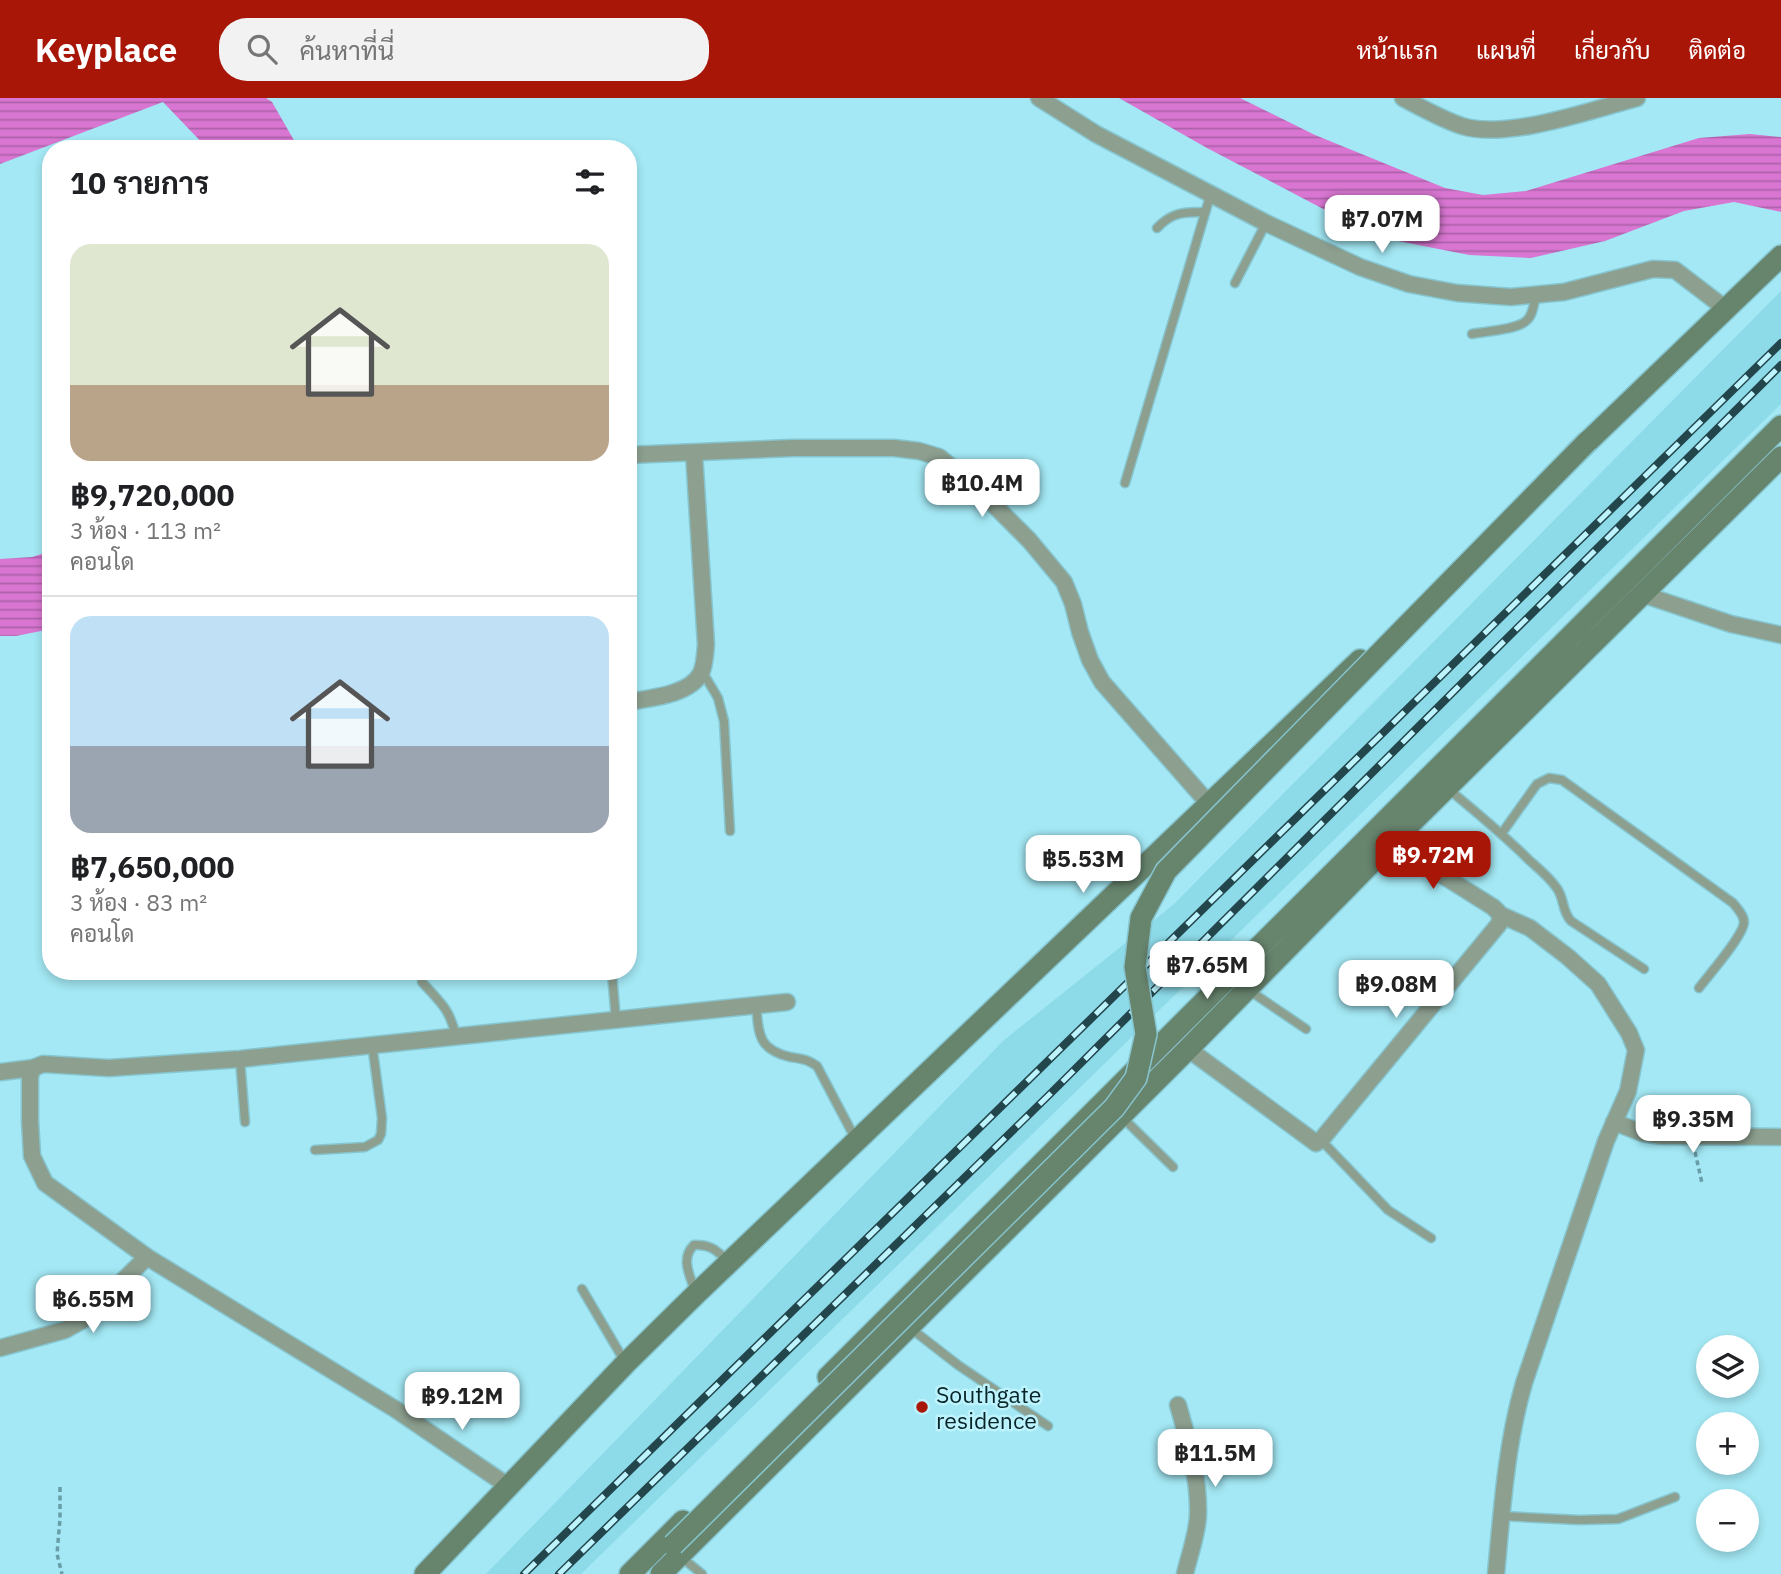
<!DOCTYPE html>
<html lang="th">
<head>
<meta charset="utf-8">
<style>
	:root { --surface:#fff; --page:#f2f2f2; --text:#202124; --muted:#757577; --line:#e0e0e0; --accent:#a81608 }
	body { margin:0; font-family:"IBM Plex Sans",Sarabun,sans-serif; background:var(--page); color:var(--text); height:100vh; display:flex; flex-direction:column; font-size:26px; white-space:nowrap }
	* { box-sizing:border-box; margin:0 }
	p { font-size:23px; color:var(--muted) }
	.icon { flex:none; width:38px; height:38px; fill:none; stroke:currentColor; stroke-width:2; stroke-linecap:round; stroke-linejoin:round }
	.map { position:relative; flex:1; overflow:hidden }
	.panel { position:absolute; left:42px; top:42px; width:595px; height:840px; display:flex; flex-direction:column; background:var(--surface); border-radius:28px; box-shadow:0 4px 10px #0003 }
	.panel>* { flex:none }
	.tools { position:absolute; left:1696px; top:1237px; display:grid; gap:14px }
	.tools a { display:grid; place-items:center; width:63px; height:63px; border-radius:50%; background:var(--surface); box-shadow:0 4px 10px #0003; font-size:35px }
	.price { position:absolute; translate:-50% -60px; padding:0 16px; border-radius:14px; background:#fff; color:#222; font-size:23px; line-height:46px; filter:drop-shadow(0 2px 4px #0008) }
	.price::after { content:''; position:absolute; left:50%; top:42px; width:21px; height:16px; margin-left:-10px; background:inherit; clip-path:polygon(0 0,100% 0,50% 100%) }
	.price.current { background:var(--accent); color:#fff }
	ul { padding:0; list-style:none }
	li { display:grid; align-content:center; gap:14px; height:371px; padding:0 28px }
	li+li { border-top:2px solid var(--line) }
	li span { display:grid; place-items:center; height:217px; border-radius:21px; color:#555 }
	li>.icon { margin-inline-start:auto }
	span .icon { width:126px; height:126px; fill:#fffc; stroke-width:1 }
	li b { font-size:30px }
	h2 { display:flex; justify-content:space-between; align-items:center; height:84px; padding:0 28px; font-size:30px }
	header { display:flex; align-items:center; gap:42px; box-sizing:border-box; height:98px; padding:0 35px; background:var(--accent); color:#fff }
	header strong { font-size:33px }
	nav { display:flex; gap:38px; margin-inline-start:auto; font-size:24px }
	.search { width:490px; height:63px; background:var(--page); display:flex; align-items:center; gap:18px; box-sizing:border-box; padding:0 24px; border-radius:28px; color:var(--muted); font-size:26px }
	.map>svg:first-child { display:block }
</style>
</head>
<body>
<header>
<strong>Keyplace</strong>
<div class="search"><svg class="icon" aria-label="search" viewBox="0 0 24 24"><circle cx="10" cy="10" r="6"/><path d="M15 15l6 6"/></svg>ค้นหาที่นี่</div>
<nav><a>หน้าแรก</a><a>แผนที่</a><a>เกี่ยวกับ</a><a>ติดต่อ</a></nav>
</header>
<div class="map">
<svg width="1781" height="1476" viewBox="0 0 1781 1476">
	<defs>
		<pattern id="water-rules" width="6" height="5" patternUnits="userSpaceOnUse" patternTransform="scale(1.75)"><rect width="6" height="5" fill="#d876d1"/><path d="M0 2.5h6" fill="none" stroke="#ad61aa"/></pattern>
	</defs>
	<rect width="100%" height="100%" fill="#a3e8f4"/>
	<path fill="#8ddae9" d="M1781,193v113l-1200,1170h-95l517,-533 170,-136z"/>
	<g fill="url(#water-rules)">
		<path d="M0,0h266l6,4 27,47h-91l-45,-47 -163,62z"/>
		<path d="M1119,0h121l75,37 130,53 38,7 43,-4 173,-53 51,-4 31,3v75l-47,-10 -50,9 -79,30 -74,17 -62,-3 -71,-14 -50,-19 -141,-74z"/>
		<path d="M51,453v78l-35,7h-16v-77l32,-2z"/>
	</g>
	<g fill="none" stroke-linecap="round" stroke-linejoin="round">
		<defs>
			<g id="lane">
				<path d="M1157,130c15,-16 27,-16 48,-16"/>
				<path d="M1235,185l31,-60"/>
				<path d="M1472,236c14,-3 44,-4 54,-13 7,-5 8,-18 10,-26"/>
				<path d="M1125,385l86,-290"/>
				<path d="M702,573l16,27 6,23 6,110"/>
				<path d="M1447,690c28,23 56,46 82,72 9,8 20,17 27,27 9,11 5,23 15,34l73,48"/>
				<path d="M1502,735l35,-49 12,-6 13,2 171,123c4,5 11,12 11,19 0,13 -36,54 -45,66"/>
				<path d="M612,876l4,46"/>
				<path d="M422,884c19,21 27,26 34,54"/>
				<path d="M1250,893l56,38"/>
				<path d="M756,907c3,30 2,44 34,52 12,2 17,2 27,9l39,74"/>
				<path d="M240,961l5,63"/>
				<path d="M1121,1018l52,51"/>
				<path d="M1321,1042l67,70 43,28"/>
				<path d="M315,1052l50,-3 13,-7 3,-6 1,-16 -10,-74"/>
				<path d="M582,1191l43,73"/>
				<path d="M695,1193c-5,-16 -15,-32 -1,-46 17,-1 23,6 35,17"/>
				<path d="M909,1229l49,38 90,61"/>
				<path d="M1502,1418l77,4 39,-1 57,-22"/>
				<path d="M680,1458l22,18"/>
			</g>
			<g id="street">
				<path d="M1039,0l57,36 170,89 94,44 49,17 48,9 54,4 53,-5 89,-23 22,1 51,39"/>
				<path d="M1403,0c19,10 38,21 59,28 46,14 129,-16 175,-28"/>
				<path d="M628,357l165,-7h101l25,3 20,6 37,30 53,53 35,42 9,22 7,28 10,28 12,22 107,122"/>
				<path d="M1642,496l89,30 50,11"/>
				<path d="M628,604c22,-4 62,-7 73,-29 4,-8 4,-20 5,-28l-12,-192"/>
				<path d="M1391,745l102,64 8,8 29,13 38,29 30,27 31,49 7,17 -8,41 -22,50 -82,242c-18,62 -22,127 -28,191"/>
				<path d="M1188,951l128,94 5,-3 178,-216 2,-9"/>
				<path d="M33,970l-3,8v45l2,35 13,27 102,74 248,152 113,77"/>
				<path d="M0,974l33,-4 10,-4 66,4 131,-9 547,-57"/>
				<path d="M1614,1024l28,11 20,3 119,1"/>
				<path d="M0,1250l65,-18 18,-10 64,-63"/>
				<path d="M1178,1307c10,35 21,72 20,109 0,18 -9,42 -13,60"/>
			</g>
			<g id="secondary">
				<path d="M1575,356l206,-198"/>
				<path d="M828,1279l953,-951"/>
				<path d="M425,1476l201,-211 70,-69 664,-634"/>
				<path d="M630,1476l53,-53"/>
				<path d="M661,1476l527,-525 203,-206 390,-386"/>
			</g>
		</defs>
		<use href="#lane" stroke="#87c5cf" stroke-width="11"/>
		<use href="#street" stroke="#87c5cf" stroke-width="19"/>
		<use href="#secondary" stroke="#87c5cf" stroke-width="24"/>
		<g stroke="#689ea8" stroke-width="3.5" stroke-dasharray="5 3.5" stroke-linecap="butt">
			<path d="M1695,1054l7,31"/>
			<path d="M60,1389v32l-3,35 5,20"/>
		</g>
		<use href="#lane" stroke="#8da090" stroke-width="8"/>
		<use href="#street" stroke="#8da090" stroke-width="16"/>
		<use href="#secondary" stroke="#67846d" stroke-width="21"/>
		<defs>
			<g id="rail">
				<path d="M524,1476l1257,-1231"/>
				<path d="M559,1476l491,-480 731,-729"/>
			</g>
		</defs>
		<use href="#rail" stroke="#22464c" stroke-width="8"/>
		<use href="#rail" stroke="#bdf3fd" stroke-width="5" stroke-dasharray="16" stroke-linecap="butt"/>
		<defs>
			<path id="secondary-bridge" d="M673,1447l441,-437 22,-30 10,-44 -11,-67 6,-49 25,-47 422,-430"/>
		</defs>
		<use href="#secondary-bridge" stroke="#87c5cf" stroke-width="24" stroke-linecap="butt"/>
		<use href="#secondary-bridge" stroke="#67846d" stroke-width="21"/>
	</g>
	<circle fill="#a81608" stroke="#bdf3fd" stroke-width="2.5" cx="922" cy="1309" r="7"/>
	<g text-anchor="middle" dominant-baseline="central" stroke-width="5" stroke-linejoin="round" paint-order="stroke">
		<g font-size="23" fill="#072429" stroke="#bdf3fd" text-anchor="start">
			<text x="936" y="1296">Southgate<tspan x="936" dy="26">residence</tspan></text>
		</g>
	</g>
</svg>
<div class="tools">
<a><svg class="icon" aria-label="layers" viewBox="0 0 24 24"><path d="M12 4l9 5-9 5-9-5zM3 14l9 5 9-5"/></svg></a>
<a>+</a>
<a>−</a>
</div>
<b class="price" style="left:1382px;top:157px">฿7.07M</b>
<b class="price" style="left:982px;top:421px">฿10.4M</b>
<b class="price current" style="left:1433px;top:793px">฿9.72M</b>
<b class="price" style="left:1083px;top:797px">฿5.53M</b>
<b class="price" style="left:1207px;top:903px">฿7.65M</b>
<b class="price" style="left:1396px;top:922px">฿9.08M</b>
<b class="price" style="left:1693px;top:1057px">฿9.35M</b>
<b class="price" style="left:93px;top:1237px">฿6.55M</b>
<b class="price" style="left:462px;top:1334px">฿9.12M</b>
<b class="price" style="left:1215px;top:1391px">฿11.5M</b>
<section class="panel">
<h2>10 รายการ<svg class="icon" aria-label="filters" viewBox="0 0 24 24"><path d="M4 7h16M4 17h16"/><circle cx="9" cy="7" r="2"/><circle cx="15" cy="17" r="2"/></svg></h2>
<ul>
<li><span style="background:linear-gradient(#dfe7d0 65%,#b9a48a 0)"><svg class="icon" aria-label="home" viewBox="0 0 24 24"><path d="M3 11l9-7 9 7M6 9v11h12V9"/></svg></span><div><b>฿9,720,000</b><p>3 ห้อง · 113 m²</p><p>คอนโด</p></div></li>
<li><span style="background:linear-gradient(#bfe0f5 60%,#9aa5b1 0)"><svg class="icon" aria-label="home" viewBox="0 0 24 24"><path d="M3 11l9-7 9 7M6 9v11h12V9"/></svg></span><div><b>฿7,650,000</b><p>3 ห้อง · 83 m²</p><p>คอนโด</p></div></li>
</ul>
</section>
</div>
</body>
</html>
